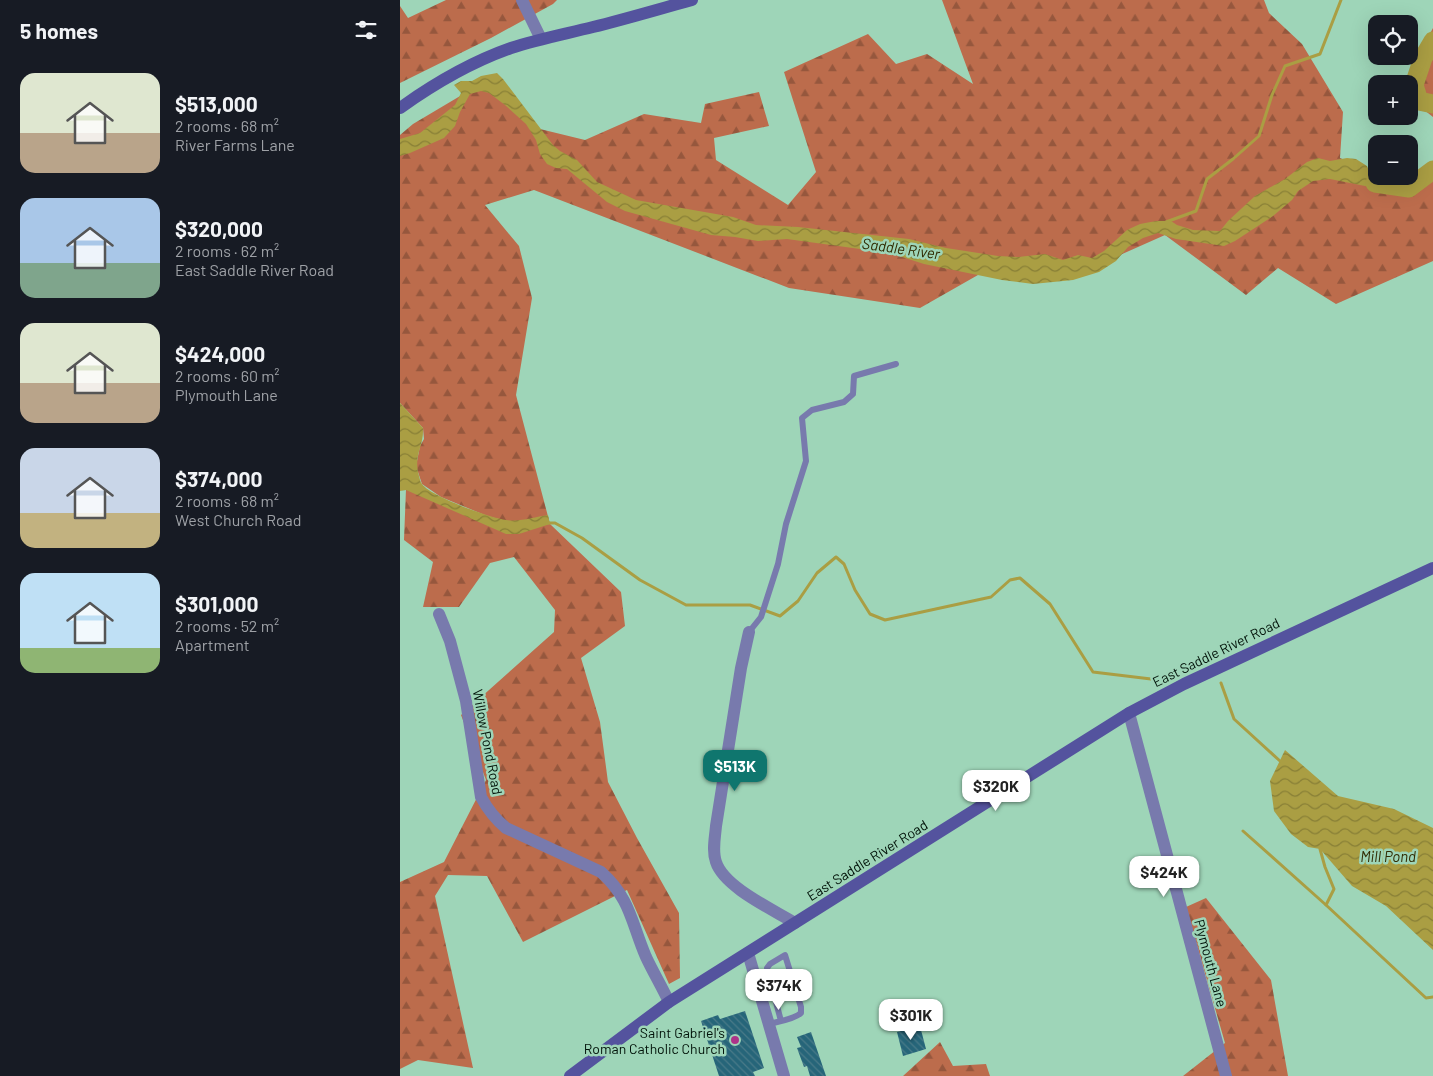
<!DOCTYPE html>
<html lang="en">
<head>
<meta charset="utf-8">
<style>
	:root { --surface:#171b24; --page:#242831; --text:#f1f3f6; --muted:#9ea1a6; --accent:#0f766e }
	body { margin:0; font-family:Barlow,sans-serif; background:var(--page); color:var(--text); height:100vh; display:flex; flex-direction:column; font-size:19px; white-space:nowrap }
	* { box-sizing:border-box; margin:0 }
	p { font-size:16px; color:var(--muted) }
	.icon { flex:none; width:28px; height:28px; fill:none; stroke:currentColor; stroke-width:2; stroke-linecap:round; stroke-linejoin:round }
	.map { position:relative; flex:1; overflow:hidden }
	.side { display:flex; flex-direction:column; background:var(--surface); width:400px }
	.side>* { flex:none }
	.buttons { position:absolute; left:968px; top:15px; display:grid; gap:10px }
	.buttons a { display:grid; place-items:center; width:50px; height:50px; border-radius:10px; background:var(--surface); box-shadow:0 5px 20px #0002; font-size:25px }
	.price { position:absolute; translate:-50% -42px; padding:0 11px; border-radius:10px; background:#fff; color:#222; font-size:16px; line-height:32px; filter:drop-shadow(0 1px 2px #0008) }
	.price::after { content:''; position:absolute; left:50%; top:30px; width:15px; height:11px; margin-left:-8px; background:inherit; clip-path:polygon(0 0,100% 0,50% 100%) }
	.price.active { background:var(--accent); color:#fff }
	ul { padding:0; list-style:none }
	li { display:flex; align-items:center; gap:15px; height:125px; padding:0 20px }
	li span { display:grid; place-items:center; flex:none; width:140px; height:100px; border-radius:15px; color:#555 }
	li>.icon { margin-inline-start:auto }
	span .icon { width:60px; height:60px; fill:#fffc; stroke-width:1 }
	li b { font-size:21px }
	h2 { display:flex; justify-content:space-between; align-items:center; height:60px; padding:0 20px; font-size:21px }
	main { display:flex; flex:1; min-height:0 }
	.map>svg:first-child { display:block }
</style>
</head>
<body>
<main>
<section class="side">
<h2>5 homes<svg class="icon" aria-label="filters" viewBox="0 0 24 24"><path d="M4 7h16M4 17h16"/><circle cx="9" cy="7" r="2"/><circle cx="15" cy="17" r="2"/></svg></h2>
<ul>
<li><span style="background:linear-gradient(#dfe7d0 60%,#b9a48a 0)"><svg class="icon" aria-label="home" viewBox="0 0 24 24"><path d="M3 11l9-7 9 7M6 9v11h12V9"/></svg></span><div><b>$513,000</b><p>2 rooms · 68 m²</p><p>River Farms Lane</p></div></li>
<li><span style="background:linear-gradient(#a9c7e8 65%,#7fa58c 0)"><svg class="icon" aria-label="home" viewBox="0 0 24 24"><path d="M3 11l9-7 9 7M6 9v11h12V9"/></svg></span><div><b>$320,000</b><p>2 rooms · 62 m²</p><p>East Saddle River Road</p></div></li>
<li><span style="background:linear-gradient(#dfe7d0 60%,#b9a48a 0)"><svg class="icon" aria-label="home" viewBox="0 0 24 24"><path d="M3 11l9-7 9 7M6 9v11h12V9"/></svg></span><div><b>$424,000</b><p>2 rooms · 60 m²</p><p>Plymouth Lane</p></div></li>
<li><span style="background:linear-gradient(#c9d6e8 65%,#c2b280 0)"><svg class="icon" aria-label="home" viewBox="0 0 24 24"><path d="M3 11l9-7 9 7M6 9v11h12V9"/></svg></span><div><b>$374,000</b><p>2 rooms · 68 m²</p><p>West Church Road</p></div></li>
<li><span style="background:linear-gradient(#bfe0f5 75%,#8fb573 0)"><svg class="icon" aria-label="home" viewBox="0 0 24 24"><path d="M3 11l9-7 9 7M6 9v11h12V9"/></svg></span><div><b>$301,000</b><p>2 rooms · 52 m²</p><p>Apartment</p></div></li>
</ul>
</section>
<div class="map">
<svg width="1033" height="1076" viewBox="0 0 1033 1076">
	<defs>
		<pattern id="forest-firs" width="22" height="20" patternUnits="userSpaceOnUse" patternTransform="scale(1.25)"><rect width="22" height="20" fill="#bc6c4c"/><path d="M5 1l3.5 6h-7zM16 11l3.5 6h-7z" fill="#96573d"/></pattern>
		<pattern id="water-waves" width="16" height="10" patternUnits="userSpaceOnUse" patternTransform="scale(1.25)"><rect width="16" height="10" fill="#aa9e43"/><path d="M0 5q4-4 8 0t8 0" fill="none" stroke="#887f36"/></pattern>
		<pattern id="building-back-hatch" width="6" height="6" patternUnits="userSpaceOnUse" patternTransform="scale(1.25)"><rect width="6" height="6" fill="#266579"/><path d="M-1 5l2 2M0 0l6 6M5-1l2 2" fill="none" stroke="#497a88"/></pattern>
	</defs>
	<rect width="100%" height="100%" fill="#9ed5b8"/>
	<g fill="url(#forest-firs)">
		<path d="M46,0h111l-4,4 -62,34 -91,45v-77l8,12z"/>
		<path d="M542,0h322l5,13 33,31 41,68 -3,46 36,15v3h7l20,9 30,-23v99l-97,43 -58,-36 -32,27 -81,-60 -72,32 -108,4 -65,37 -131,-20 -255,-98 -49,15 34,41 13,52 -16,97 34,129 71,68 4,34 -44,32 19,64 8,60 29,56 42,75 1,65 -11,6 -42,-94 -104,52 -36,-66 -39,-1 -13,21 38,172 -55,-8 -18,9v-187l44,-20 42,-82 -25,-65 93,-83 1,-22 -41,-53 -24,6 -31,44h-36l10,-45 -29,-22 2,-51 89,39 11,-7 -19,-5 -46,-19 -19,-13 -6,-18 4,-20 4,-7 -1,-11 -23,-25v-268l13,-11 69,-41 58,46 45,11 59,-26 57,9 4,-19 54,-12 10,34 -55,12 2,22 72,45 28,-33 -32,-100 84,-38 28,30 31,-10 46,30z"/>
		<path d="M1033,28v89l-24,-19v-14h-6z"/>
		<path d="M806,898l65,82 17,96h-105l42,-33 -39,-136z"/>
		<path d="M540,1042l13,24 33,-2 4,12h-87z"/>
	</g>
	<g fill="url(#water-waves)">
		<path d="M97,73l6,6 50,66 7,6 17,9 20,22 39,18 97,17 23,8 42,2 111,12 37,9 52,8 20,1 27,-3 18,6 15,-5 14,3 12,-7 23,-21 13,-6 16,-3h15l6,4 16,5 27,1 8,-10 27,-25 30,-17 22,-17 11,-4 12,3 17,-3 9,1 11,7 4,10 6,4 12,3 9,-4 2,11 -20,-1 -50,-10 -17,2 -15,10 -6,9 -19,16 -38,25 -11,5 -48,-7 -18,-6 -15,5 -15,9 -12,14 -17,11 -26,8 -40,4 -31,-4 -78,-16 -28,-9 -36,-6 -73,-10 -29,2 -23,-4 -24,-2 -86,-24 -18,-9 -40,-33 -11,-1 -9,-4 -7,-10 -4,-14 -10,-16 -21,-19 -16,-12 -8,-2 -11,3 -10,18 -5,14 -11,12 -34,15 -10,3v-17l20,-6 35,-28 6,-12 -7,-8 7,-4h11l9,-5z"/>
		<path d="M0,403l23,25c1,19 -10,26 -4,48 1,3 1,6 3,8 8,12 68,34 84,36 15,2 28,-3 42,-5l2,9 -31,10h-13l-100,-44 -6,1z"/>
		<path d="M885,750l53,46 56,13 39,19v122l-47,-44 -34,-20 -32,-37 -12,-2 -17,-13 -17,-23 -4,-30z"/>
	</g>
	<g fill="none" stroke-linecap="round" stroke-linejoin="round">
		<g stroke="#aa9e43" stroke-width="3">
			<path d="M766,222l30,-11 11,-32 26,-20 26,-23 13,-41 13,-29 35,-12 21,-54"/>
			<path d="M147,523h8l27,15 58,42 46,25h64l30,11 18,-15 19,-28 19,-16 8,7 11,26 15,24 15,6 106,-23 19,-17 10,-2 30,26 43,68 58,7"/>
			<path d="M821,683l13,36 46,42"/>
			<path d="M843,831l83,74"/>
			<path d="M920,849l5,18 9,22 -8,16 100,93 7,-1"/>
		</g>
		<g stroke="#aa9e43" stroke-width="19">
			<path d="M1033,41l-10,17 -9,27 5,16 14,3"/>
			<path d="M975,183l34,5 24,-18"/>
		</g>
	</g>
	<g fill="url(#building-back-hatch)">
		<path d="M345,1011l19,57 -11,4 2,4h-36l-18,-55 17,-6 2,4z"/>
		<path d="M520,1026l6,23 -23,7 -6,-24z"/>
		<path d="M411,1032l15,44h-16l-3,-10 -3,1 -7,-19 4,-1 -4,-10z"/>
	</g>
	<g fill="none" stroke-linecap="round" stroke-linejoin="round">
		<g stroke="#787aad" stroke-width="6">
			<path d="M349,632l12,-15 17,-53 8,-40 20,-63 -4,-43 10,-8 32,-8 9,-8 1,-18 42,-12"/>
			<path d="M369,1024c10,-3 24,-4 32,-11v-6l-16,-52 -15,9 -3,4 14,53"/>
		</g>
		<g stroke="#787aad" stroke-width="12">
			<path d="M122,0l19,39"/>
			<path d="M39,614l11,27 16,60 15,96c7,13 14,22 25,31l95,44c30,27 30,50 45,85 7,15 16,30 23,45"/>
			<path d="M349,632l-8,36 -25,158c-1,12 -4,25 0,36 8,25 56,47 79,61"/>
			<path d="M729,713l97,363"/>
			<path d="M348,953l36,123"/>
		</g>
		<g stroke="#54539e" stroke-width="12">
			<path d="M0,108c35,-25 71,-46 111,-60 27,-9 54,-14 82,-21 33,-8 66,-18 99,-27"/>
			<path d="M170,1076l99,-74 460,-289 55,-29 249,-116"/>
		</g>
	</g>
	<circle fill="#ac3389" stroke="#9ed5b8" stroke-width="2" cx="335" cy="1040" r="5"/>
	<g text-anchor="middle" dominant-baseline="central" stroke-width="5" stroke-linejoin="round" paint-order="stroke">
		<g font-size="14" fill="#001208" stroke="#9ed5b8">
			<text transform="translate(816 652) rotate(-26)">East Saddle River Road</text>
			<text transform="translate(88 742) rotate(79)">Willow Pond Road</text>
			<text transform="translate(467 860) rotate(-32)">East Saddle River Road</text>
			<text transform="translate(811 963) rotate(75)">Plymouth Lane</text>
		</g>
		<g font-size="14" fill="#001208" stroke="#9ed5b8" text-anchor="end">
			<text x="325" y="1032">Saint Gabriel's<tspan x="325" dy="16">Roman Catholic Church</tspan></text>
		</g>
		<g font-size="15" font-style="italic" fill="#312c03" stroke="#9ed5b8">
			<text transform="translate(501 248) rotate(8)">Saddle River</text>
			<text x="988" y="856">Mill Pond</text>
		</g>
	</g>
</svg>
<div class="buttons">
<a><svg class="icon" aria-label="locate" viewBox="0 0 24 24"><circle cx="12" cy="12" r="6"/><path d="M12 2v4M12 18v4M2 12h4M18 12h4"/></svg></a>
<a>+</a>
<a>−</a>
</div>
<b class="price active" style="left:335px;top:792px">$513K</b>
<b class="price" style="left:596px;top:812px">$320K</b>
<b class="price" style="left:764px;top:898px">$424K</b>
<b class="price" style="left:379px;top:1011px">$374K</b>
<b class="price" style="left:511px;top:1041px">$301K</b>
</div>
</main>
</body>
</html>
